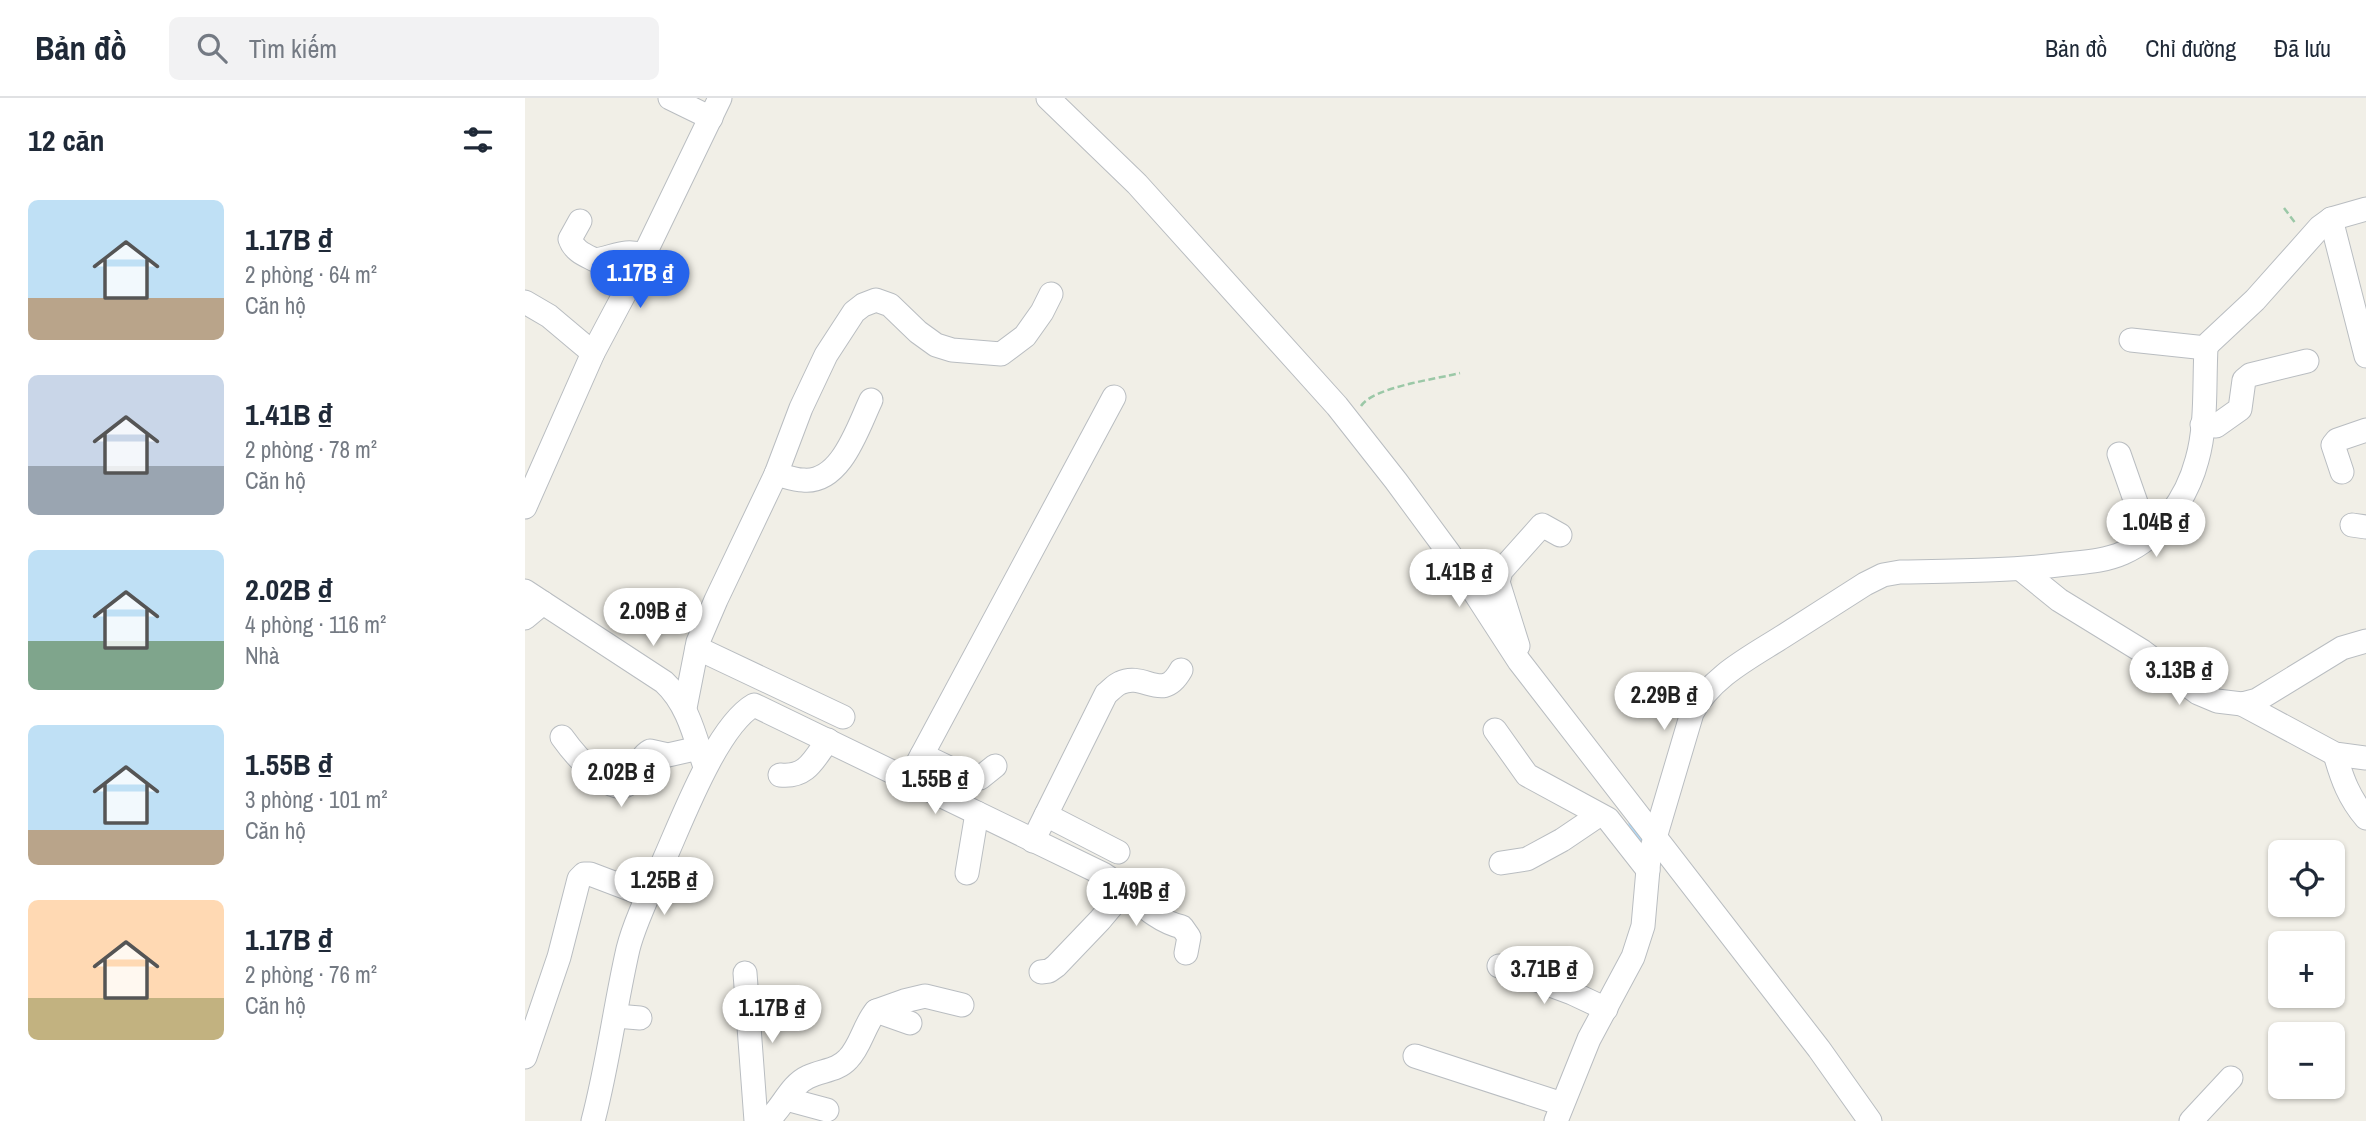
<!DOCTYPE html>
<html lang="vi">
<head>
<meta charset="utf-8">
<style>
	:root { --surface:#fff; --page:#f2f2f3; --text:#1f2937; --muted:#747a83; --line:#e0e1e3; --accent:#2563eb }
	body { margin:0; font-family:"Archivo Narrow",sans-serif; background:var(--page); color:var(--text); height:100vh; display:flex; flex-direction:column; font-size:26px; white-space:nowrap }
	* { box-sizing:border-box; margin:0 }
	p { font-size:23px; color:var(--muted) }
	.icon { flex:none; width:38px; height:38px; fill:none; stroke:currentColor; stroke-width:2; stroke-linecap:round; stroke-linejoin:round }
	.map { position:relative; flex:1; overflow:hidden }
	.sheet { display:flex; flex-direction:column; background:var(--surface); width:525px }
	.sheet>* { flex:none }
	.tools { position:absolute; left:1743px; top:742px; display:grid; gap:14px }
	.tools a { display:grid; place-items:center; width:77px; height:77px; border-radius:10px; background:var(--surface); box-shadow:0 2px 5px #0004; font-size:35px }
	.price { position:absolute; translate:-50% -60px; padding:0 16px; border-radius:24px; background:#fff; color:#222; font-size:23px; line-height:46px; filter:drop-shadow(0 2px 4px #0008) }
	.price::after { content:''; position:absolute; left:50%; top:42px; width:21px; height:16px; margin-left:-10px; background:inherit; clip-path:polygon(0 0,100% 0,50% 100%) }
	.price.active { background:var(--accent); color:#fff }
	ul { padding:0; list-style:none }
	li { display:flex; align-items:center; gap:21px; height:175px; padding:0 28px }
	li span { display:grid; place-items:center; flex:none; width:196px; height:140px; border-radius:10px; color:#555 }
	li>.icon { margin-inline-start:auto }
	span .icon { width:84px; height:84px; fill:#fffc; stroke-width:1 }
	li b { font-size:30px }
	h2 { display:flex; justify-content:space-between; align-items:center; height:84px; padding:0 28px; font-size:30px }
	header { display:flex; align-items:center; gap:42px; box-sizing:border-box; height:98px; padding:0 35px; background:var(--surface); border-bottom:2px solid var(--line) }
	header strong { font-size:33px }
	nav { display:flex; gap:38px; margin-inline-start:auto; font-size:24px }
	.search { width:490px; height:63px; background:var(--page); display:flex; align-items:center; gap:18px; box-sizing:border-box; padding:0 24px; border-radius:10px; color:var(--muted); font-size:26px }
	main { display:flex; flex:1; min-height:0 }
	.map>svg:first-child { display:block }
</style>
</head>
<body>
<header>
<strong>Bản đồ</strong>
<div class="search"><svg class="icon" aria-label="search" viewBox="0 0 24 24"><circle cx="10" cy="10" r="6"/><path d="M15 15l6 6"/></svg>Tìm kiếm</div>
<nav><a>Bản đồ</a><a>Chỉ đường</a><a>Đã lưu</a></nav>
</header>
<main>
<section class="sheet">
<h2>12 căn<svg class="icon" aria-label="filters" viewBox="0 0 24 24"><path d="M4 7h16M4 17h16"/><circle cx="9" cy="7" r="2"/><circle cx="15" cy="17" r="2"/></svg></h2>
<ul>
<li><span style="background:linear-gradient(#bfe0f5 70%,#b9a48a 0)"><svg class="icon" aria-label="home" viewBox="0 0 24 24"><path d="M3 11l9-7 9 7M6 9v11h12V9"/></svg></span><div><b>1.17B ₫</b><p>2 phòng · 64 m²</p><p>Căn hộ</p></div></li>
<li><span style="background:linear-gradient(#c9d6e8 65%,#9aa5b1 0)"><svg class="icon" aria-label="home" viewBox="0 0 24 24"><path d="M3 11l9-7 9 7M6 9v11h12V9"/></svg></span><div><b>1.41B ₫</b><p>2 phòng · 78 m²</p><p>Căn hộ</p></div></li>
<li><span style="background:linear-gradient(#bfe0f5 65%,#7fa58c 0)"><svg class="icon" aria-label="home" viewBox="0 0 24 24"><path d="M3 11l9-7 9 7M6 9v11h12V9"/></svg></span><div><b>2.02B ₫</b><p>4 phòng · 116 m²</p><p>Nhà</p></div></li>
<li><span style="background:linear-gradient(#bfe0f5 75%,#b9a48a 0)"><svg class="icon" aria-label="home" viewBox="0 0 24 24"><path d="M3 11l9-7 9 7M6 9v11h12V9"/></svg></span><div><b>1.55B ₫</b><p>3 phòng · 101 m²</p><p>Căn hộ</p></div></li>
<li><span style="background:linear-gradient(#ffd9b3 70%,#c2b280 0)"><svg class="icon" aria-label="home" viewBox="0 0 24 24"><path d="M3 11l9-7 9 7M6 9v11h12V9"/></svg></span><div><b>1.17B ₫</b><p>2 phòng · 76 m²</p><p>Căn hộ</p></div></li>
</ul>
</section>
<div class="map">
<svg width="1841" height="1023" viewBox="0 0 1841 1023">
	<rect width="100%" height="100%" fill="#f1efe7"/>
	<g fill="none" stroke-linecap="round" stroke-linejoin="round">
		<path stroke="#a9dbff" stroke-width="5" d="M1106,726l15,20"/>
		<defs>
			<g id="minor">
				<path d="M145,0l41,20"/>
				<path d="M523,0l89,86 200,222 59,75 53,72 70,108 300,388 51,72"/>
				<path d="M1806,121l35,137"/>
				<path d="M55,123l-10,18c4,12 15,16 25,21 20,-3 28,-11 49,-5"/>
				<path d="M0,204l24,14 44,37"/>
				<path d="M1606,242l75,8"/>
				<path d="M1677,327l14,1 24,-17 4,-29 6,-5 57,-14"/>
				<path d="M1594,356l21,60 5,8 10,8"/>
				<path d="M1817,374l-9,-27 4,-5 29,-10"/>
				<path d="M251,376c9,2 18,6 27,6 38,4 55,-53 68,-80"/>
				<path d="M0,409l68,-154 42,-79 85,-176"/>
				<path d="M1827,427l14,2"/>
				<path d="M1497,472l37,30 83,51 56,42 19,8 25,3 15,-4 85,-52 24,-7"/>
				<path d="M0,493l139,91c24,22 31,55 41,85"/>
				<path d="M0,520l18,-15"/>
				<path d="M993,548l-20,-64 3,-11 41,-46 18,10"/>
				<path d="M172,550l146,69"/>
				<path d="M1717,606l93,50 31,4"/>
				<path d="M160,610l13,-66 18,-42 60,-126 25,-66 25,-53 28,-43 9,-7 13,-5 14,5 28,27 18,13 16,5 49,4 24,-18 17,-24 9,-18"/>
				<path d="M970,632l32,45 81,44 40,51"/>
				<path d="M37,639c10,14 54,69 71,42 6,-10 6,-22 17,-28l18,4 31,-7"/>
				<path d="M1810,656c7,25 14,44 31,64"/>
				<path d="M397,657l44,21 14,2 15,-12"/>
				<path d="M255,677c27,3 34,-16 48,-35"/>
				<path d="M384,681l205,-382"/>
				<path d="M521,717l72,37"/>
				<path d="M508,743l73,-147c4,-3 9,-9 14,-11 25,-12 42,21 61,-13"/>
				<path d="M976,765l26,-4 35,-19 37,-25"/>
				<path d="M442,775l10,-60"/>
				<path d="M974,868l73,27 34,16"/>
				<path d="M516,874l8,-1 7,-5 44,-46 26,-31"/>
				<path d="M220,875l11,148"/>
				<path d="M351,913l34,12"/>
				<path d="M91,918l24,2"/>
				<path d="M890,958l147,48"/>
				<path d="M0,959l34,-100 20,-78 5,-5h6l58,22"/>
				<path d="M261,1001l41,11"/>
				<path d="M68,1023c15,-57 22,-115 35,-172 7,-28 24,-62 36,-89 18,-40 53,-134 90,-155l349,169c28,17 46,45 79,53l7,10 -3,16"/>
				<path d="M242,1023c15,-12 23,-36 41,-44 14,-7 29,-6 40,-18 13,-13 16,-34 28,-48l28,-10 21,-5 37,9"/>
				<path d="M1031,1023l33,-82 44,-82 10,-31 6,-68 43,-145c19,-36 57,-55 90,-76 28,-18 55,-35 83,-53l18,-9 17,-3c56,-1 111,-1 166,-8 19,-2 39,-3 57,-11 37,-16 64,-55 74,-93 10,-35 7,-75 9,-112l3,-5 46,-43 65,-73 11,-8 35,-10"/>
				<path d="M1666,1023l40,-43"/>
			</g>
		</defs>
		<use href="#minor" stroke="#b9bdc1" stroke-width="25"/>
		<g stroke="#9bc8a7" stroke-width="2.5" stroke-dasharray="7 3.5" stroke-linecap="butt">
			<path d="M1759,110l12,16"/>
			<path d="M836,308c12,-19 76,-27 99,-33"/>
		</g>
		<use href="#minor" stroke="#fff" stroke-width="23"/>
	</g>
</svg>
<div class="tools">
<a><svg class="icon" aria-label="locate" viewBox="0 0 24 24"><circle cx="12" cy="12" r="6"/><path d="M12 2v4M12 18v4M2 12h4M18 12h4"/></svg></a>
<a>+</a>
<a>−</a>
</div>
<b class="price active" style="left:115px;top:212px">1.17B ₫</b>
<b class="price" style="left:1631px;top:461px">1.04B ₫</b>
<b class="price" style="left:934px;top:511px">1.41B ₫</b>
<b class="price" style="left:128px;top:550px">2.09B ₫</b>
<b class="price" style="left:1654px;top:609px">3.13B ₫</b>
<b class="price" style="left:1139px;top:634px">2.29B ₫</b>
<b class="price" style="left:96px;top:711px">2.02B ₫</b>
<b class="price" style="left:410px;top:718px">1.55B ₫</b>
<b class="price" style="left:139px;top:819px">1.25B ₫</b>
<b class="price" style="left:611px;top:830px">1.49B ₫</b>
<b class="price" style="left:1019px;top:908px">3.71B ₫</b>
<b class="price" style="left:247px;top:947px">1.17B ₫</b>
</div>
</main>
</body>
</html>
